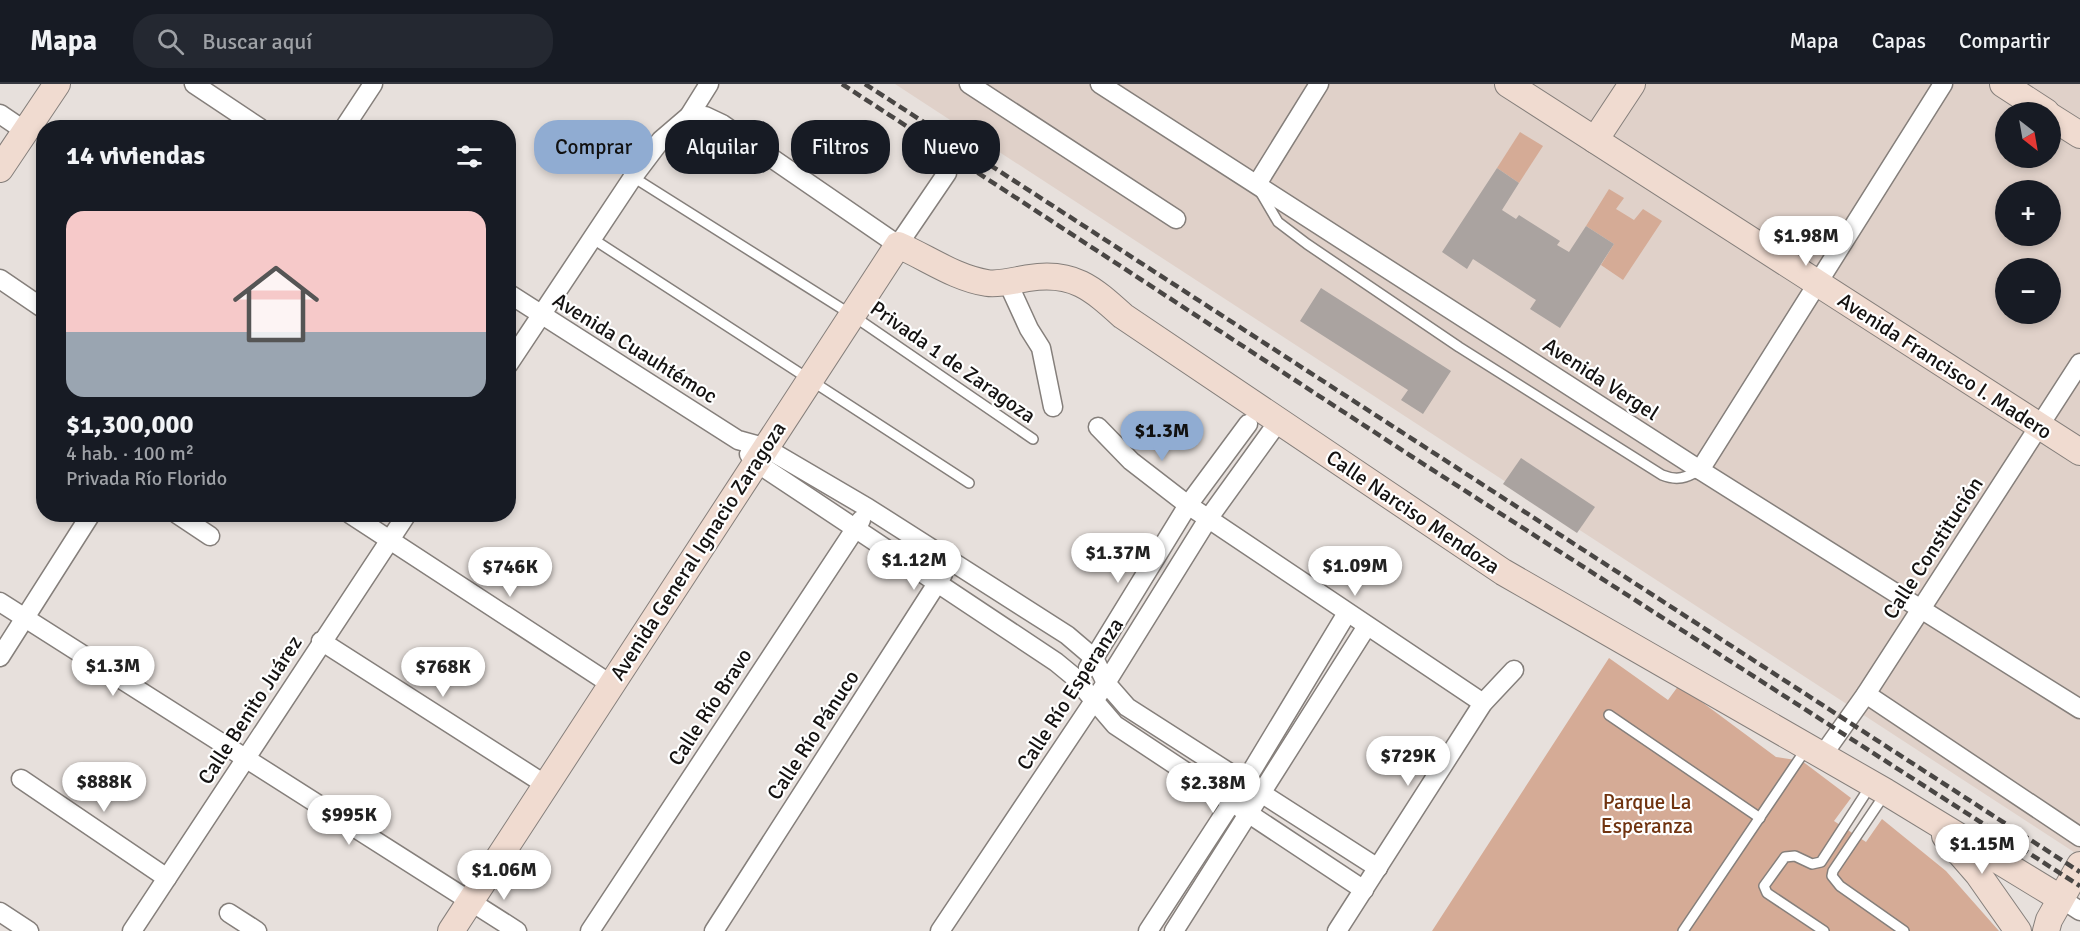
<!DOCTYPE html>
<html lang="es">
<head>
<meta charset="utf-8">
<style>
	:root { --surface:#171b24; --page:#242831; --text:#f1f3f6; --muted:#9ea1a6; --line:#363941; --accent:#90acd2 }
	body { margin:0; font-family:Signika,sans-serif; background:var(--page); color:var(--text); height:100vh; display:flex; flex-direction:column; font-size:22px; white-space:nowrap }
	* { box-sizing:border-box; margin:0 }
	p { font-size:20px; color:var(--muted) }
	.icon { flex:none; width:33px; height:33px; fill:none; stroke:currentColor; stroke-width:2; stroke-linecap:round; stroke-linejoin:round }
	.map { position:relative; flex:1; overflow:hidden }
	.drawer { position:absolute; left:36px; top:36px; width:480px; height:402px; display:flex; flex-direction:column; background:var(--surface); border-radius:24px; box-shadow:0 3px 9px #0003 }
	.drawer>* { flex:none }
	.hud { position:absolute; left:534px; top:36px; width:570px; height:54px; display:flex; gap:12px }
	.needle { width:39px; rotate:149deg }
	.fabs { position:absolute; left:1995px; top:18px; display:grid; gap:12px }
	.fabs a { display:grid; place-items:center; width:66px; height:66px; border-radius:50%; background:var(--surface); box-shadow:0 3px 9px #0003; font-size:30px }
	.price { position:absolute; translate:-50% -51px; padding:0 14px; border-radius:21px; background:#fff; color:#222; font-size:20px; line-height:39px; filter:drop-shadow(0 2px 3px #0008) }
	.price::after { content:''; position:absolute; left:50%; top:36px; width:18px; height:14px; margin-left:-9px; background:inherit; clip-path:polygon(0 0,100% 0,50% 100%) }
	.price.on { background:var(--accent); color:#111 }
	ul { padding:0; list-style:none }
	li { display:grid; align-content:center; gap:12px; height:318px; padding:0 30px }
	li span { display:grid; place-items:center; height:186px; border-radius:18px; color:#555 }
	li>.icon { margin-inline-start:auto }
	span .icon { width:108px; height:108px; fill:#fffc; stroke-width:1 }
	li b { font-size:26px }
	h2 { display:flex; justify-content:space-between; align-items:center; height:72px; padding:0 30px; font-size:26px }
	.chip { padding:0 21px; border-radius:24px; background:var(--surface); box-shadow:0 3px 9px #0003; font-size:21px; line-height:54px }
	.chip.on { background:var(--accent); color:#111 }
	header { display:flex; align-items:center; gap:36px; box-sizing:border-box; height:84px; padding:0 30px; background:var(--surface); border-bottom:2px solid var(--line) }
	header strong { font-size:28px }
	nav { display:flex; gap:33px; margin-inline-start:auto; font-size:21px }
	.search { width:420px; height:54px; background:var(--page); display:flex; align-items:center; gap:15px; box-sizing:border-box; padding:0 21px; border-radius:24px; color:var(--muted); font-size:22px }
	.map>svg:first-child { display:block }
</style>
</head>
<body>
<header>
<strong>Mapa</strong>
<div class="search"><svg class="icon" aria-label="search" viewBox="0 0 24 24"><circle cx="10" cy="10" r="6"/><path d="M15 15l6 6"/></svg>Buscar aquí</div>
<nav><a>Mapa</a><a>Capas</a><a>Compartir</a></nav>
</header>
<div class="map">
<svg width="2080" height="847" viewBox="0 0 2080 847">
	<rect width="100%" height="100%" fill="#e7e0dc"/>
	<path fill="#e0d1c9" fill-rule="evenodd" d="M895,0h1185v772zM2006,28h44v46h-44zM2006,106h44v46h-44zM2006,184h44v46h-44z"/>
	<g fill="#d5ab96">
		<path d="M1520,48l23,14 -24,37 -22,-15z"/>
		<path d="M1609,105l15,9 -8,11 18,11 9,-11 19,12 -39,59 -22,-15 13,-21 -28,-18z"/>
		<path d="M1609,574l59,42 11,-15 97,72 26,4 49,37 -17,23 32,21 16,-23 64,52 53,60h-567z"/>
	</g>
	<g fill="#aaa3a0">
		<path d="M1497,84l22,15 -17,27 14,9 3,-4 41,26 -3,4 12,7 17,-26 28,18 -54,84 -30,-19 6,-9 -63,-41 -6,10 -25,-17z"/>
		<path d="M1321,204l130,83 -28,43 -22,-14 7,-10 -108,-69z"/>
		<path d="M1521,374l74,49 -18,26 -74,-49z"/>
	</g>
	<g fill="none" stroke-linecap="round" stroke-linejoin="round">
		<defs>
			<g id="lane">
				<path d="M633,93l219,138 181,124"/>
				<path d="M1258,104l20,34 29,22 152,103 203,128c15,6 24,3 38,-5"/>
				<path d="M593,155l376,244"/>
				<path d="M1609,631l151,103"/>
				<path d="M1885,710l-52,77 -1,5 8,10 64,45"/>
				<path d="M1683,847l123,-182"/>
				<path d="M1824,847l-57,-38 -3,-7 21,-29 10,-1 17,8 9,-2 50,-77"/>
			</g>
			<g id="street">
				<path d="M194,0l66,44"/>
				<path d="M969,0l207,135"/>
				<path d="M1100,0l600,386 380,239"/>
				<path d="M0,30l25,17"/>
				<path d="M689,32h16l17,8 176,121 49,-72"/>
				<path d="M344,44l29,-44"/>
				<path d="M1257,100l62,-100"/>
				<path d="M0,195l44,30"/>
				<path d="M1007,197l22,48 12,19 12,59"/>
				<path d="M508,209l230,147 26,7 104,61 199,127 27,23 12,25 21,24 251,161"/>
				<path d="M508,281l125,-188 28,-37 28,-24 20,-32"/>
				<path d="M1098,343l33,34 57,44 295,198"/>
				<path d="M749,370l5,7 302,201 17,14 42,49 249,165"/>
				<path d="M1700,386l243,-386"/>
				<path d="M177,430l33,22"/>
				<path d="M350,430l262,171"/>
				<path d="M0,518l517,329"/>
				<path d="M321,557l225,144"/>
				<path d="M0,573l91,-143"/>
				<path d="M1088,584l100,-163 60,-81"/>
				<path d="M1866,610l214,143"/>
				<path d="M1822,672l44,-62 214,-331"/>
				<path d="M21,695l146,99"/>
				<path d="M2060,814l20,13"/>
				<path d="M0,828l29,19"/>
				<path d="M229,829l28,18"/>
				<path d="M132,847l275,-417"/>
				<path d="M590,847l271,-411"/>
				<path d="M714,847l229,-357"/>
				<path d="M940,847l166,-248 102,-164 70,-97"/>
				<path d="M1148,847l97,-149 102,-169"/>
				<path d="M1174,847l193,-305"/>
				<path d="M1337,847l146,-228 31,-33"/>
			</g>
			<g id="secondary">
				<path d="M1508,0l572,368"/>
				<path d="M2003,0l43,28"/>
				<path d="M2050,32l30,19"/>
				<path d="M1595,56l37,-56"/>
				<path d="M0,85l57,-85"/>
				<path d="M1945,752l33,38 40,57"/>
				<path d="M451,847c150,-228 296,-458 447,-686 30,13 57,33 89,38 13,2 29,-3 42,-5 44,-7 63,10 94,38l380,256 383,220 174,106"/>
				<path d="M2046,847l3,-11 31,-55"/>
			</g>
		</defs>
		<use href="#lane" stroke="#857f7b" stroke-width="12"/>
		<use href="#street" stroke="#857f7b" stroke-width="21"/>
		<use href="#secondary" stroke="#857f7b" stroke-width="28"/>
		<use href="#lane" stroke="#fff" stroke-width="9"/>
		<use href="#street" stroke="#fff" stroke-width="18"/>
		<use href="#secondary" stroke="#f0dbd0" stroke-width="26"/>
		<g stroke="#494644" stroke-width="4.5" stroke-dasharray="9 4.5" stroke-linecap="butt">
			<path d="M842,0l569,372 669,430"/>
			<path d="M865,0l1215,788"/>
		</g>
	</g>
	<g text-anchor="middle" dominant-baseline="central" stroke-width="4.5" stroke-linejoin="round" paint-order="stroke">
		<g font-size="21" fill="#141211" stroke="#fff">
			<text transform="translate(635 264) rotate(32)">Avenida Cuauhtémoc</text>
			<text transform="translate(953 278) rotate(35)">Privada 1 de Zaragoza</text>
			<text transform="translate(1945 282) rotate(33)">Avenida Francisco I. Madero</text>
			<text transform="translate(1601 295) rotate(33)">Avenida Vergel</text>
			<text transform="translate(1413 428) rotate(34)">Calle Narciso Mendoza</text>
			<text transform="translate(1933 464) rotate(-57)">Calle Constitución</text>
			<text transform="translate(698 467) rotate(-57)">Avenida General Ignacio Zaragoza</text>
			<text transform="translate(1070 610) rotate(-57)">Calle Río Esperanza</text>
			<text transform="translate(710 623) rotate(-57)">Calle Río Bravo</text>
			<text transform="translate(250 626) rotate(-57)">Calle Benito Juárez</text>
			<text transform="translate(813 651) rotate(-57)">Calle Río Pánuco</text>
		</g>
		<g font-size="21" fill="#70330f" stroke="#fff">
			<text x="1647" y="718">Parque La<tspan x="1647" dy="24">Esperanza</tspan></text>
		</g>
	</g>
</svg>
<div class="fabs">
<a><svg class="needle" viewBox="-14 -14 28 28"><path d="M0-13l5 13h-10z" fill="#e53935"/><path d="M0 13l5-13h-10z" fill="#9ea1a6"/></svg></a>
<a>+</a>
<a>−</a>
</div>
<b class="price" style="left:1806px;top:183px">$1.98M</b>
<b class="price on" style="left:1162px;top:378px">$1.3M</b>
<b class="price" style="left:1118px;top:500px">$1.37M</b>
<b class="price" style="left:914px;top:507px">$1.12M</b>
<b class="price" style="left:1355px;top:513px">$1.09M</b>
<b class="price" style="left:510px;top:514px">$746K</b>
<b class="price" style="left:113px;top:613px">$1.3M</b>
<b class="price" style="left:443px;top:614px">$768K</b>
<b class="price" style="left:1408px;top:703px">$729K</b>
<b class="price" style="left:104px;top:729px">$888K</b>
<b class="price" style="left:1213px;top:730px">$2.38M</b>
<b class="price" style="left:349px;top:762px">$995K</b>
<b class="price" style="left:1982px;top:791px">$1.15M</b>
<b class="price" style="left:504px;top:817px">$1.06M</b>
<div class="hud">
<a class="chip on">Comprar</a>
<a class="chip">Alquilar</a>
<a class="chip">Filtros</a>
<a class="chip">Nuevo</a>
</div>
<section class="drawer">
<h2>14 viviendas<svg class="icon" aria-label="filters" viewBox="0 0 24 24"><path d="M4 7h16M4 17h16"/><circle cx="9" cy="7" r="2"/><circle cx="15" cy="17" r="2"/></svg></h2>
<ul>
<li><span style="background:linear-gradient(#f6c9c9 65%,#9aa5b1 0)"><svg class="icon" aria-label="home" viewBox="0 0 24 24"><path d="M3 11l9-7 9 7M6 9v11h12V9"/></svg></span><div><b>$1,300,000</b><p>4 hab. · 100 m²</p><p>Privada Río Florido</p></div></li>
</ul>
</section>
</div>
</body>
</html>
